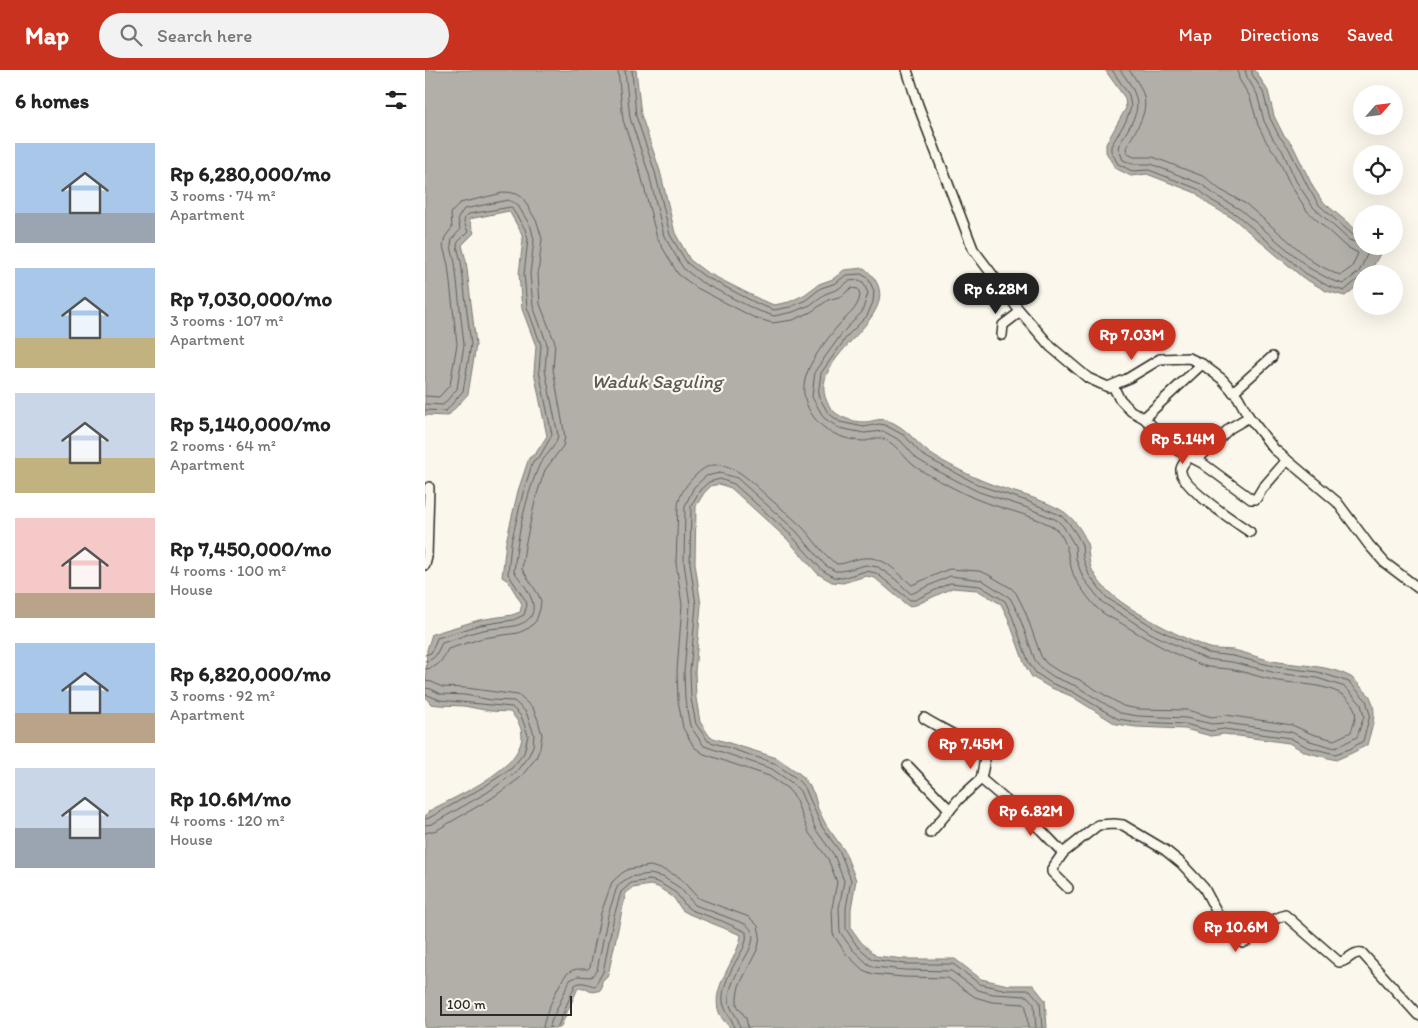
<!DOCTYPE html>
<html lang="en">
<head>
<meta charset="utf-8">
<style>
	:root { --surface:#fff; --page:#f2f2f2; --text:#222; --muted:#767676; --accent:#c8321e }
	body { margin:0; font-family:Itim,sans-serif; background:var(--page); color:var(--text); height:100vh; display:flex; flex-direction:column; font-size:19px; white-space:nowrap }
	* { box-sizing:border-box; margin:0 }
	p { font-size:16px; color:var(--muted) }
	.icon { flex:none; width:28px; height:28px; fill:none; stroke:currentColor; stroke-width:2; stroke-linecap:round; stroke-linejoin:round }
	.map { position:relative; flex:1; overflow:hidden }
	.sheet { display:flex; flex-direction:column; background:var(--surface); width:425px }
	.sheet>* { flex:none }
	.needle { width:32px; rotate:62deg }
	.fabs { position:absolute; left:928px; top:15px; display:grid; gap:10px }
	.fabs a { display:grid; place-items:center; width:50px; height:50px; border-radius:50%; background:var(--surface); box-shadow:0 5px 20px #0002; font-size:25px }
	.scale { position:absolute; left:15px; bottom:12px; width:132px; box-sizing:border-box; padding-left:5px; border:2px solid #2b2b2b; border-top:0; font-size:14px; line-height:18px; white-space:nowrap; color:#2b2b2b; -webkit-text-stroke:4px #fbf7ec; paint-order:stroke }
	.price { position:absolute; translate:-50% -42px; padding:0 11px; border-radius:18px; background:var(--accent); color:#fff; font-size:16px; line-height:32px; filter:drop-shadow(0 1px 2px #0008) }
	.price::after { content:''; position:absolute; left:50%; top:30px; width:15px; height:11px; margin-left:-8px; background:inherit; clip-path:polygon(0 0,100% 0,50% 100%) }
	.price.current { background:#222; color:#fff }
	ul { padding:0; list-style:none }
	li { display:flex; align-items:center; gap:15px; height:125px; padding:0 15px }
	li span { display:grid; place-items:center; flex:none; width:140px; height:100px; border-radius:0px; color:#555 }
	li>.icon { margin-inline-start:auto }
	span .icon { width:60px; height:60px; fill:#fffc; stroke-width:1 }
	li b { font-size:21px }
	h2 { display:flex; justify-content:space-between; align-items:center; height:60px; padding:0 15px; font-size:21px }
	header { display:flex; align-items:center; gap:30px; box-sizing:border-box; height:70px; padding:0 25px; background:var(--accent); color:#fff }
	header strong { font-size:24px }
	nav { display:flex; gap:28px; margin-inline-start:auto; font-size:18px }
	.search { width:350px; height:45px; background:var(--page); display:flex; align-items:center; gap:12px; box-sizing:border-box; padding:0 18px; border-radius:28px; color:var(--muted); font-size:19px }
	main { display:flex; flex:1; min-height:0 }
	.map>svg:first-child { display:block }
</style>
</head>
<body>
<header>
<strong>Map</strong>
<div class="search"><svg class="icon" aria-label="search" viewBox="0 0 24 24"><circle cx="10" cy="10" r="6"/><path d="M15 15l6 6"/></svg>Search here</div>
<nav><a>Map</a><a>Directions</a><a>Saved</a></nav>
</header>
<main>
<section class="sheet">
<h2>6 homes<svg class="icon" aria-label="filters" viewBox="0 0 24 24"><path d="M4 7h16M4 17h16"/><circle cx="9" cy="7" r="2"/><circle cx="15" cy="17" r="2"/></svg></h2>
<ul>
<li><span style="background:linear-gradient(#a9c7e8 70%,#9aa5b1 0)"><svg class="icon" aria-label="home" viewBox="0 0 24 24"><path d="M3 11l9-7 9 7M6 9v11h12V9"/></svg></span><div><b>Rp 6,280,000/mo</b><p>3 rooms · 74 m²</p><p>Apartment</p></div></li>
<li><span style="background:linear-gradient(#a9c7e8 70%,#c2b280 0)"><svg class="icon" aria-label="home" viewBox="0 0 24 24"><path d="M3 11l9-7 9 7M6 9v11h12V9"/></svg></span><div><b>Rp 7,030,000/mo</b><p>3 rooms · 107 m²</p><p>Apartment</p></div></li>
<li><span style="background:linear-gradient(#c9d6e8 65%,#c2b280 0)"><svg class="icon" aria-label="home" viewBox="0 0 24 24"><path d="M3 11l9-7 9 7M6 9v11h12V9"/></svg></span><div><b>Rp 5,140,000/mo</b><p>2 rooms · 64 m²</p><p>Apartment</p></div></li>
<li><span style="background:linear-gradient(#f6c9c9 75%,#b9a48a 0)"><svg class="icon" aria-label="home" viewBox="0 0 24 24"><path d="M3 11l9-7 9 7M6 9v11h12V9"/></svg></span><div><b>Rp 7,450,000/mo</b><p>4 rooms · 100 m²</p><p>House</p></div></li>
<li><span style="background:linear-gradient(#a9c7e8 70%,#b9a48a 0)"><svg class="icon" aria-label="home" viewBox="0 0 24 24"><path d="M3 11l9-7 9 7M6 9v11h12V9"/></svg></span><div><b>Rp 6,820,000/mo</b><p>3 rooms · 92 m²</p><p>Apartment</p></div></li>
<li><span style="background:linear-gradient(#c9d6e8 60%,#9aa5b1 0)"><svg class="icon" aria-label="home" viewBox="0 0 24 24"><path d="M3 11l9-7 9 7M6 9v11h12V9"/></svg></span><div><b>Rp 10.6M/mo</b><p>4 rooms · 120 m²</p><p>House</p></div></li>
</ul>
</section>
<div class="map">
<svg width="993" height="958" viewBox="0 0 993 958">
	<rect width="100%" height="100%" fill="#fbf7ec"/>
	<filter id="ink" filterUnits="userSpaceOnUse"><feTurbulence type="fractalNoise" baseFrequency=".02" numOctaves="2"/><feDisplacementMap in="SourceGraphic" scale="10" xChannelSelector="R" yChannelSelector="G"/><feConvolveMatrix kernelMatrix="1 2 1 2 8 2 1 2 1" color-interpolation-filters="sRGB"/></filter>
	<g filter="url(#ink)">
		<g fill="#b1afa7" stroke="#7b7a75">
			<path d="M0,0h211l5,45 19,56 15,62 15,27 16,12 55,28 13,5 15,-3 15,-7 15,-11 14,-5 11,-9 20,-2c59,47 -69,87 -34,139 7,10 22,15 34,15 8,0 14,-4 22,-2 23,7 31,27 51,38 15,8 31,17 46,23 26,11 53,15 78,29 11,6 22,21 26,33 2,10 1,19 6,29 13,24 40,38 63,51 16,9 34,18 51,24 8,3 17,2 26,3 15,3 30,10 46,12 24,4 50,3 72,15 4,3 8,8 12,12 3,3 7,6 8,10 7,16 0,30 -4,46l-15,8 -16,7 -31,-8 -16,-9 -65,-9 -13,2 -26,-7 -49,-2 -20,-3 -45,-28 -22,-9 -17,-10 -7,-12 -17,-47 -7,-14 -24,-14 -25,-2 -36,17 -8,1 -33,-28 -9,-2 -23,7 -11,-1 -14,-8 -31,-35 -56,-51 -12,-4 -8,2 -7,7 -8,13 -1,57 6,42 -6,67 1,26 4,24 10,15 67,21 23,16 9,11 5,9 4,15 8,16 18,25 12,30 -5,29v19l10,14 15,14 29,3h50l26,20 27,6h25l12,15 2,28h-316c-35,-29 7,-64 10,-93l-52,-21 -7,-4 -9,-13 -15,-10 -8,-2 -17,3 -7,5 -2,8 -16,74 -6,6 -1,9 -8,2 -7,-4h-8l-18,40h-135v-212l4,-5c31,-17 126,-55 81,-99l-20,-1 -26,-5 -25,-1 -8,-1 -6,-7 2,-47 5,-16 47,-14 33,-5 8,-3 2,-8 -14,-23 -6,-4 4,-35 12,-51 11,-33 7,-5 11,-17 -13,-64 2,-26 -14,-37 -3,-35 4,-34 -2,-8 -12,-21 -40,8 5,14 -12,12 4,16 10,84 -8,49 -20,22 -23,-1z"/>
			<path d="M680,0h150l13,21 6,25 9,18 9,10 21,43 9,14 39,33v12h21v4l-13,24h-8v9l-16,13 -19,-5 -24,-14 -68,-58 -26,-15 -12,-11 -49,-19 -16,2 -16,-8 -9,-16v-8l20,-36 -1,-10z"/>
		</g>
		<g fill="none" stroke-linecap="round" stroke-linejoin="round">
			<g stroke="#61605d" stroke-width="1">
				<path d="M193,0l5,50 18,55 16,63 21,36 19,14 56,29 19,6 21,-3 18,-8 17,-12 14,-4 9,-8 7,1 2,6c-2,15 -14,21 -23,32 -15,19 -39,47 -32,72 7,27 33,41 59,42 6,0 12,-4 16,-3 14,3 22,17 32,26 5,4 11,8 17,11 15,8 31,17 47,24 25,10 50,14 74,26 23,12 15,42 29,60 6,8 11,16 18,23 6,6 16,11 24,15 25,16 52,31 80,42 8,3 19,3 28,4 15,2 29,8 44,11 23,5 70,2 81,28 4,8 -1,16 -3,24l-17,8 -22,-6 -20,-9 -66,-10 -14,2 -25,-7 -49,-1 -15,-3 -43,-26 -22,-9 -12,-8 -5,-7 -16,-45 -9,-18 -5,-5 -24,-14 -8,-3 -30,-2 -37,16c-14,-11 -27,-29 -47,-27 -10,0 -18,6 -28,6 -15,-9 -24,-27 -37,-39 -10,-10 -21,-18 -32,-28 -18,-16 -45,-48 -71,-23 -9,8 -18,20 -19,32l-2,57 6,42 -5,66 1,29 5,28 11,19 10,7 65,22 18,12 7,8 15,37 19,26 9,23 -5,26 1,26 13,20 17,16 10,4 30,3 45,1 27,19 17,5 32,2 2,3 2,21"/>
				<path d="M200,0l5,48 19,56 15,62 19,32 18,14 55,28 18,6 19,-4 17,-7 15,-11 13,-5 11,-8 10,-1 4,2 5,11 -6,19 -19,20 -28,39 -3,26 12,21 15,10 25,5 19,-2 18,10 16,18 15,9 47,24 46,15 32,13 6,6 12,20 1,13 7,19 19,24 50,32 54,25 26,3 44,11 41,5 28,9 16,17 3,12 -7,21 -22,11 -25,-7 -19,-9 -66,-9 -13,1 -26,-6 -48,-2 -18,-3 -44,-27 -22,-9 -13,-9 -6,-8 -17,-47 -8,-15 -28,-18 -32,-4 -39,18 -16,-15 -17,-12 -12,-2 -24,6h-7l-10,-6 -29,-34 -59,-53 -17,-5 -14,3 -12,11 -9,19 -1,57 6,42 -6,67 1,27 5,27 14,20 68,23 20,14 8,8 16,39 18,25 10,26 -5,27 1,24 12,17 16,15 6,3 31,3 46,1 27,19 15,4 34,2 7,8 2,24"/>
				<path d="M207,0l4,46 19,56 15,63 17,28 17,13 54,28 16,6 16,-3 16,-7 15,-12 15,-5 10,-8 15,-1 7,4 6,13 -1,11 -6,14 -19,19 -27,38 -3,22 10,18 12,9 24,5 15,-3 6,1 20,11 16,18 14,8 46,24 46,15 33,14 8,7 9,13 5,10 1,13 6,17 18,23 48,30 53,25 25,3 44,11 41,5 31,10 17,18 4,15 -7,26 -13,8 -15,5 -28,-7 -17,-9 -66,-9 -13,2 -26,-7 -48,-2 -19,-3 -45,-27 -22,-9 -15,-10 -7,-10 -17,-47 -7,-15 -25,-15 -30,-3 -35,17h-5l-34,-27 -10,-2 -24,7 -8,-1 -12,-7 -31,-35 -57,-51 -14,-5 -11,3 -9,8 -9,16 -1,57 6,42 -6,67 1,27 5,25 12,17 66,22 22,15 9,10 17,39 18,25 11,28 -5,28v21l11,17 15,13 33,5h48l27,20 27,6h23l10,12 2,26"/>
				<path d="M687,0l17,25 2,12 -5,14 -15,25v5l7,13 14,7 17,-1 49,19 13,11 26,15 68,58 23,13 16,5 13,-11 4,-1"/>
				<path d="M695,0c28,36 17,42 -2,77l5,13 10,4h18l50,20 14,11 26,15 68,58 22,12 12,4 16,-12 12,-26"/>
				<path d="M704,0c27,34 15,45 -3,78l2,6 6,3h19l52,20 14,12 27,15 67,58 21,11 7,2 11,-8 6,-14 -13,-7 -38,-35 -17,-27 -14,-30 -9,-11 -9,-18 -8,-28 -11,-18 -1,-9"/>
				<path d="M820,0l2,7 10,17 7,27 9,18 9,11 14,31 17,26 36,33 12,4"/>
				<path d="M827,0v4l11,18 7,26 9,18 9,11 21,42 10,16 34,30 8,3"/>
				<path d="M0,326l14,1 11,-12 7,-41 -9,-79 -5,-19 2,-9 7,-9 -1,-15 9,-10 47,-11 10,2 6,4 14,24 5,17 -4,35 2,30 15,39 -2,26 12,68 -2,9 -18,24 -9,27 -11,49 -3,23 16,25 3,7 -1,8 -4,12 -7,7 -11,5 -35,5 -35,11c-6,11 -9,19 -23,20"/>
				<path d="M0,334l18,1 14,-16 7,-44 -9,-82 -4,-17 1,-7 8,-9 -2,-12 6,-9 44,-9 9,4 14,23 3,13 -4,34 3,32 14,38 -2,26 13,65c-2,14 -16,22 -20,33 -13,32 -21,69 -24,104 14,16 35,46 0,54 -10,2 -21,2 -31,4 -14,3 -27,9 -41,13 -5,8 -5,17 -17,18"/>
				<path d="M0,340l21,1 17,-20 8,-46 -10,-83 -4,-16 1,-4 10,-10 -4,-10 1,-5 4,-3 42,-7 14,22 3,10 -4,35 3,33 14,38 -2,26 13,64 -12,21 -7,5 -10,32 -12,50 -3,31 18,27 1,4 -3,10 -11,5 -33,5 -43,13 -6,15 -6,2"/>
				<path d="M0,611l7,1 10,5 24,1 52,7 15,13 5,12 4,15 -2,13 -4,10 -16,20 -28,20 -55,32 -12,3"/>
				<path d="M0,618l6,1 10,5 24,1 26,5 23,1 12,11 8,22 -1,12 -4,9 -13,17 -28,20 -56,32 -7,1"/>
				<path d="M0,624l15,6 72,7 9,9 7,19 -4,18 -12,15 -27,18 -56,32 -4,1"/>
				<path d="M118,958c0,-9 18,-51 25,-55 6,-5 13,-4 20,-4l2,-2 11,-54 11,-31 10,-9 7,-4 21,-3 14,4 15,7 19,21 51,19 9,9 2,9 -2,13 -19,38 -2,11v8l9,13 2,10"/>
				<path d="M125,958l1,-6 19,-42 8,-4 13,1 6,-7 11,-55 8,-25 3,-6 11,-7 20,-3 13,3 17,11 15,17 50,19c18,11 0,32 -6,45 -5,10 -10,20 -10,30 0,12 11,18 11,29"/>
				<path d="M132,958l18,-43c7,-5 13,0 20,1l8,-14 11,-56 7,-24 10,-9 19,-3 10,3 16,10 10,13 5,4 31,11 24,11c2,14 -7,22 -12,33 -5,9 -10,20 -11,30 -2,16 10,21 11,33"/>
			</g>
			<defs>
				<g id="minor">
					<path d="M482,0l11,35 55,144 46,61 32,37 37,31 20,9 19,-8 33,-20 29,-1 13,6 20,15 16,18 11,20 25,32 63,53 32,43 16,18 33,25"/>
					<path d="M577,265l1,-10 17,-13"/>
					<path d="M688,316l6,12 12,13 13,7 33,32 25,13 49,36h5l6,-10 25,-29"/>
					<path d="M808,322l39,-35"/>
					<path d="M719,348l58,-54"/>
					<path d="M765,386c-3,3 -8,8 -9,13 -3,17 55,53 69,63"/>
					<path d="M772,390l33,-32 19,-11"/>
					<path d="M0,495l2,-8 2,-70"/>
					<path d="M499,648c16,11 52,25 61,41l-4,20 -22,20 -29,34"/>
					<path d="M483,696l42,44"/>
					<path d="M556,709l60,51 22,23 -11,16v3l16,16"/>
					<path d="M638,783l35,-28 16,-1 9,1 42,25 16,13 23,25 17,32 17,20 5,3 4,-2 30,-23 8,-3 54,47c9,0 13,-11 23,-9l56,62"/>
				</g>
			</defs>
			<use href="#minor" stroke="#2b2b2b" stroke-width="12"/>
			<use href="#minor" stroke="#fbf7ec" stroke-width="9"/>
		</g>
	</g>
	<g text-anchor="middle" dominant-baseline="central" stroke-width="4.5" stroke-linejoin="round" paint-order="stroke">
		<g font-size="19" font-style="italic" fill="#5a5956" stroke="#fbf7ec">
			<text x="232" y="311">Waduk Saguling</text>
		</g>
	</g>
</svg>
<div class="fabs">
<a><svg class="needle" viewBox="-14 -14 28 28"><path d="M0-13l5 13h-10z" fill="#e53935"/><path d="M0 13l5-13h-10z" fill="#767676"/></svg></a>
<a><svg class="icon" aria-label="locate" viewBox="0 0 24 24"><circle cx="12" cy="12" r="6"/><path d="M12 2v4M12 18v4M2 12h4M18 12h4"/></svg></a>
<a>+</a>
<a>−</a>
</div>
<div class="scale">100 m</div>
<b class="price current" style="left:571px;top:245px">Rp 6.28M</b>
<b class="price" style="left:707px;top:291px">Rp 7.03M</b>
<b class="price" style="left:758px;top:395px">Rp 5.14M</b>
<b class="price" style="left:546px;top:700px">Rp 7.45M</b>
<b class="price" style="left:606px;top:767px">Rp 6.82M</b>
<b class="price" style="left:811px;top:883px">Rp 10.6M</b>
</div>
</main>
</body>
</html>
